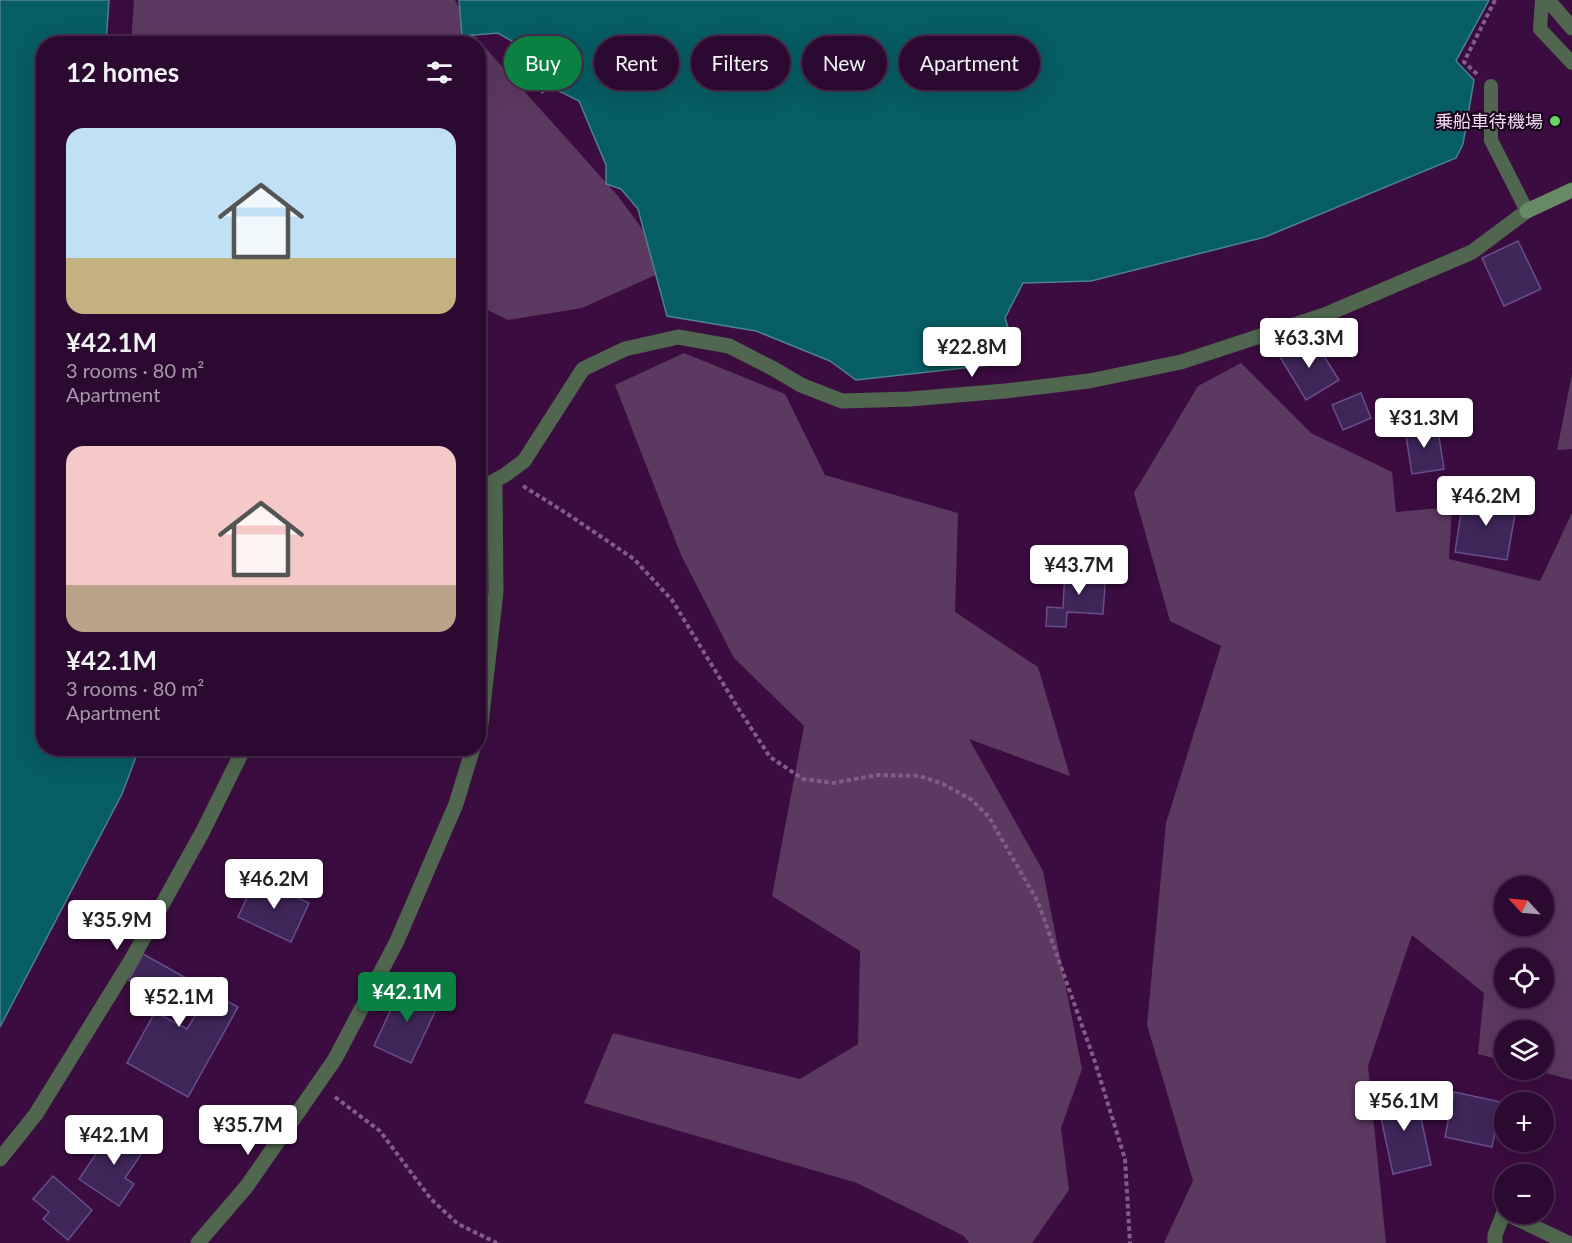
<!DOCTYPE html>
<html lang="en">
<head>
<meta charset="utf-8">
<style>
	:root { --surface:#2c0930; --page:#38173c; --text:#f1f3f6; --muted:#a69aab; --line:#482a4c; --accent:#0b8043 }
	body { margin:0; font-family:Lato,"Noto Sans JP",sans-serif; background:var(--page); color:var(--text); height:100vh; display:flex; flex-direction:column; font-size:22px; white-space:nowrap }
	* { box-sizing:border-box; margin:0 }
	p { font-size:20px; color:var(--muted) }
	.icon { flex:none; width:33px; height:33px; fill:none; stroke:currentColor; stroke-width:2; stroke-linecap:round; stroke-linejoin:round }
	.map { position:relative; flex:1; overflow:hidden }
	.sheet { position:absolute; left:36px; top:36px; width:450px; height:720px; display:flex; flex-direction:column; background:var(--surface); border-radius:24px; box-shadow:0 6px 24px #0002,0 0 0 2px var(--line) }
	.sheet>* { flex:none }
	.top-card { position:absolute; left:504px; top:36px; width:570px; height:54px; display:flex; gap:12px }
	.needle { width:39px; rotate:296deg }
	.tools { position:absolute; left:1494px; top:876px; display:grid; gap:12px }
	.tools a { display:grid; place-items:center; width:60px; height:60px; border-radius:50%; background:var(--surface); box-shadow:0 6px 24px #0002,0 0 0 2px var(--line); font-size:30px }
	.price { position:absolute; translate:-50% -51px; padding:0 14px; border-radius:6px; background:#fff; color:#222; font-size:20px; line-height:39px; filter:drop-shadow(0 2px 3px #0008) }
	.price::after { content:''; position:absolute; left:50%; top:36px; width:18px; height:14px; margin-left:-9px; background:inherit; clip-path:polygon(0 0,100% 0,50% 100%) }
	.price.current { background:var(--accent); color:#fff }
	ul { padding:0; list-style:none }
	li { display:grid; align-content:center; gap:12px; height:318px; padding:0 30px }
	li span { display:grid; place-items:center; height:186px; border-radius:18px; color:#555 }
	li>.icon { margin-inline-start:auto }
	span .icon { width:108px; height:108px; fill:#fffc; stroke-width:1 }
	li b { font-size:26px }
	h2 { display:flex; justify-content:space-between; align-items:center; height:72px; padding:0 30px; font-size:26px }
	.pill { padding:0 21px; border-radius:27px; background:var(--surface); box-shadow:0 6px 24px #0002,0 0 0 2px var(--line); font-size:21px; line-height:54px }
	.pill.current { background:var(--accent); color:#fff }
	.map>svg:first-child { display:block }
</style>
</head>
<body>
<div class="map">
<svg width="1572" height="1243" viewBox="0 0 1572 1243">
	<rect width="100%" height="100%" fill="#3b0c40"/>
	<g fill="#5c3960" fill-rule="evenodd">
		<path d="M134,0h321l18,34 145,162 53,72 -89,40 -74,12 -29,-14 -1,-262h-347z"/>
		<path d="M684,353l101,41 40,81 133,38 -3,99 83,55 32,109 -101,-37 74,132 39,198 -21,59 8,62 -37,53h-63l-5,-7 -107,-53 -273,-80 29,-70 187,46 58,-35 2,-93 -88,-55 32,-170 -70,-68 -53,-103 -66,-170z"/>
		<path d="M1241,363l70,70 81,39 4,40 56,-5 -3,52 91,22 32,-68v567l-37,-10h9v-40h-40v31l-26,-7 6,-61 -72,-58 -44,131 18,177h-222l29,-62 -46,-156 19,-202 55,-177 -51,-25 -36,-128 64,-107zM1504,886h40v40h-40zM1504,958h40v40h-40z"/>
		<path d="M1572,374v75l-15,1z"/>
	</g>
	<g fill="#065d63" stroke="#4d828f" stroke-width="1.5">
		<path d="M0,0h109l-3,43 -62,1v704l95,1 -17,45 -122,233z"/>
		<path d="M459,0h1030l-33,61 18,19 -11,64 -7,14 -191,79 -174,44 -68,2 -18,35 14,44 -163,18 -26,-19 -74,-30 -89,-15 -29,-107 -17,-20 -15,-5v-19l-27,-64 -28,-14 -9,6 -1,-22 -16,-22 -27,-16 -36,3z"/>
	</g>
	<g fill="#3e2659" stroke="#694e8c" stroke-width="1.5">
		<path d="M1518,241l23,48 -37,17 -22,-48z"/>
		<path d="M1312,337l27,43 -33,20 -26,-43z"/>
		<path d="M1361,393l10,25 -28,12 -11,-25z"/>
		<path d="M1437,424l7,45 -32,5 -7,-45z"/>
		<path d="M1464,494l53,8 -10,58 -52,-8z"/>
		<path d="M1065,569l41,2 -3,43 -36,-2 -1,15 -20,-1 1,-19 16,1z"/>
		<path d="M256,878l53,25 -18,39 -53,-25z"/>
		<path d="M143,954l95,53 -50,90 -61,-34 28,-51 32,17 8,-13 -66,-36z"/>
		<path d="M403,983l37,18 -29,62 -37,-17z"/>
		<path d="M1415,1090l16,75 -38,9 -16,-75z"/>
		<path d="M1454,1092l47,10 -9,45 -47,-10z"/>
		<path d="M115,1126l31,21 -21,31 9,6 -15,22 -40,-27z"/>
		<path d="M53,1176l39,34 -24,30 -25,-21 6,-7 -16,-13z"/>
	</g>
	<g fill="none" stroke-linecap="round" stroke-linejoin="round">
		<g stroke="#825b86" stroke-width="4" stroke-dasharray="4.5 3" stroke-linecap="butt">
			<path d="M1477,74l-13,-12 31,-62"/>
			<path d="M523,486l43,27 68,46 38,41 66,108 32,49 33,22 30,4 44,-8 43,1 23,8 29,16 17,17 49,85 57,160 30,97 5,84"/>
			<path d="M335,1097l45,34 51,68 27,25 39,19"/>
		</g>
		<g stroke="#50664e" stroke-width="14">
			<path d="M1542,0l-2,29 32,34"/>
			<path d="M1491,86v54l36,71"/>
		</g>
		<g stroke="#50664e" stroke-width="15">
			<path d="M1548,0l24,28"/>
			<path d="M478,490l27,-15 19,-14 59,-92 42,-20 53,-12 51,9 45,23 27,16 41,16 68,-2 95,-8 84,-10 92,-19 146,-48 145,-62 55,-41"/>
			<path d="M478,732l3,-8 15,-132 -1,-111"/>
			<path d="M0,1159l36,-45 97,-157 70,-126 41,-83"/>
			<path d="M1507,1214l61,29"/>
			<path d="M198,1243l49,-57 88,-127 62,-118 59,-137 17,-56"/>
			<path d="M1495,1243v-8l9,-23"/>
		</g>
		<path stroke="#678a64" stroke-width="15" d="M1527,211l45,-21"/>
	</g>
	<circle fill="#68d465" stroke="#18051a" stroke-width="2" cx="1555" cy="121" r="6"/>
	<g text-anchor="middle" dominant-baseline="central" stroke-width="4.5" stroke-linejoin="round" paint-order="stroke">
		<g font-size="18" fill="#f3d7f6" stroke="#18051a" text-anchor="end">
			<text x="1543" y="121">乗船車待機場</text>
		</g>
	</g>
</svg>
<div class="tools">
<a><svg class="needle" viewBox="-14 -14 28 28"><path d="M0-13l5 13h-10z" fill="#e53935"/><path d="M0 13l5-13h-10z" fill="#a69aab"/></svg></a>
<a><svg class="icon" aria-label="locate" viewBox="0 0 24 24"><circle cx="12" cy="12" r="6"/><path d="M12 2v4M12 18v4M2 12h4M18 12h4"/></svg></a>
<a><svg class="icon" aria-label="layers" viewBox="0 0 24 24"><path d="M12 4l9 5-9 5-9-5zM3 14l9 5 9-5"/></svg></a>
<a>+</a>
<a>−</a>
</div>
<b class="price" style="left:1309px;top:369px">¥63.3M</b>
<b class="price" style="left:972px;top:378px">¥22.8M</b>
<b class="price" style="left:1424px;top:449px">¥31.3M</b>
<b class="price" style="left:1486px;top:527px">¥46.2M</b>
<b class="price" style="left:1079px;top:596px">¥43.7M</b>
<b class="price" style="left:274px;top:910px">¥46.2M</b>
<b class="price" style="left:117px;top:951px">¥35.9M</b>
<b class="price current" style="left:407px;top:1023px">¥42.1M</b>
<b class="price" style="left:179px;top:1028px">¥52.1M</b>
<b class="price" style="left:1404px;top:1132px">¥56.1M</b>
<b class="price" style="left:248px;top:1156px">¥35.7M</b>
<b class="price" style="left:114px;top:1166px">¥42.1M</b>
<div class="top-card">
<a class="pill current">Buy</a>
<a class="pill">Rent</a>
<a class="pill">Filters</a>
<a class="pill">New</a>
<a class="pill">Apartment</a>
</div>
<section class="sheet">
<h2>12 homes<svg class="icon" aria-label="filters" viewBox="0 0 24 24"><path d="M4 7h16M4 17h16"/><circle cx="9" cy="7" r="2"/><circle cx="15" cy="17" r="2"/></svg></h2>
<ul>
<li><span style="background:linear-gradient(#bfe0f5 70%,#c2b280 0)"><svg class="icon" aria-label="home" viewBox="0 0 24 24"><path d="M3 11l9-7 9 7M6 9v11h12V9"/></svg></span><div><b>¥42.1M</b><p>3 rooms · 80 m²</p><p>Apartment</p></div></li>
<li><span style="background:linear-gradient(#f6c9c9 75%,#b9a48a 0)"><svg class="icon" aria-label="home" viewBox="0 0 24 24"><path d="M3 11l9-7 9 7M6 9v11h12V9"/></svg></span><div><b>¥42.1M</b><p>3 rooms · 80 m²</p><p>Apartment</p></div></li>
</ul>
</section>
</div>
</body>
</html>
